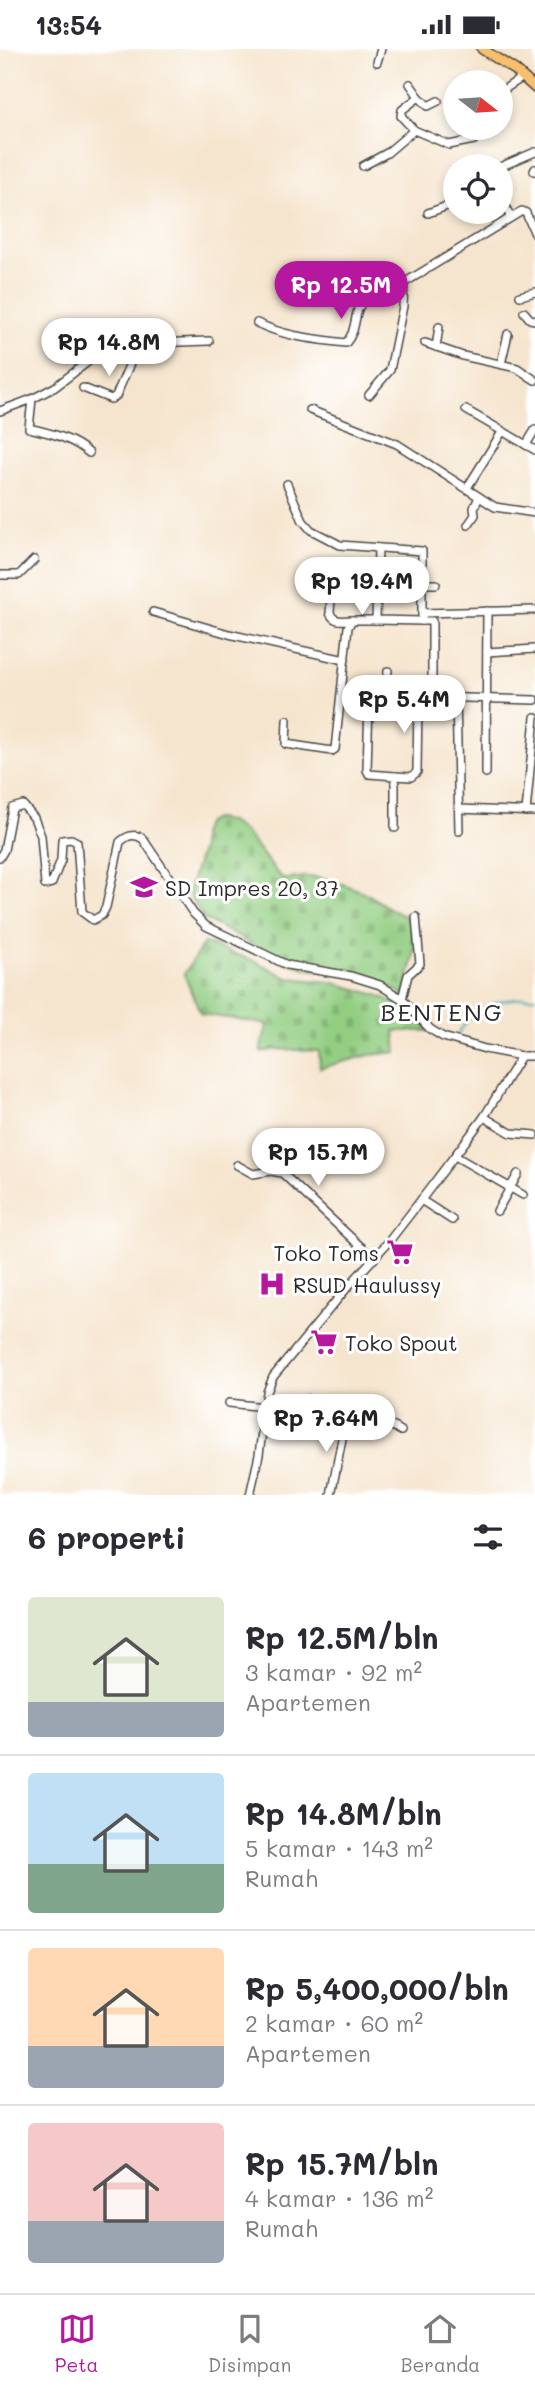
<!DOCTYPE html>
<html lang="id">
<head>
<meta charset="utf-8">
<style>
	:root { --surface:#fff; --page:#f2f2f3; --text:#2b2b33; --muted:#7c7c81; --line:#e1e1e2; --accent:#b5179e }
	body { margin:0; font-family:Mali,sans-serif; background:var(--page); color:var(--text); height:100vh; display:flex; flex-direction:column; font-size:26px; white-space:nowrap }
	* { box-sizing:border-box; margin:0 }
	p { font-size:23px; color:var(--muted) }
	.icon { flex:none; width:38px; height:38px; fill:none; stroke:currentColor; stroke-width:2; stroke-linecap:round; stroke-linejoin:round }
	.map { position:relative; height:1446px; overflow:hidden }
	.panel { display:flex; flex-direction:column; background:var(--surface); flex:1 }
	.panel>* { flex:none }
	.needle { width:46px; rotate:107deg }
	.tools { position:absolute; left:443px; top:21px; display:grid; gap:14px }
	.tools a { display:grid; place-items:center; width:70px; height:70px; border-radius:50%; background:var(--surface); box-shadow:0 4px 10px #0003; font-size:35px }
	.price { position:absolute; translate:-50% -60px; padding:0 16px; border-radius:24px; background:#fff; color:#222; font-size:23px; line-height:46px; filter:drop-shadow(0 2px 4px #0008) }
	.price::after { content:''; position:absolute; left:50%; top:42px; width:21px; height:16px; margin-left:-10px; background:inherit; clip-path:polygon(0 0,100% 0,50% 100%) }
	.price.on { background:var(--accent); color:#fff }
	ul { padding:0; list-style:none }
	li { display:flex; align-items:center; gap:21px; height:175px; padding:0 28px }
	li+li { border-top:2px solid var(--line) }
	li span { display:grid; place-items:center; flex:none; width:196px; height:140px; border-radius:7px; color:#555 }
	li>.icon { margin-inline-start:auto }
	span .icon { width:84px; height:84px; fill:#fffc; stroke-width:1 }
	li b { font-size:30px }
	h2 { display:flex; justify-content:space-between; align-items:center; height:84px; padding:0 28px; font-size:30px }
	.status { display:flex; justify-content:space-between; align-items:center; height:49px; padding:0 35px; background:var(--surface); direction:ltr }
	.status svg { height:19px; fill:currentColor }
	.tabs { display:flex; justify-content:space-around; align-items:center; height:98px; border-top:2px solid var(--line); background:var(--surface); font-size:19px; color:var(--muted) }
	.tabs a { display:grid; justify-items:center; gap:4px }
	.tabs .on { color:var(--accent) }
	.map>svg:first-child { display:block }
</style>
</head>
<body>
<div class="status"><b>13:54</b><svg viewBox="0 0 49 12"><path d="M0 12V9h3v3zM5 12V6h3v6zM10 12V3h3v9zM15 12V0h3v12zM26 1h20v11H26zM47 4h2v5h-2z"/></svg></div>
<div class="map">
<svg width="535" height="1446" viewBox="0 0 535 1446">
	<defs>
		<pattern id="cemetery-stones" width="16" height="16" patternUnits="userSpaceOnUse" patternTransform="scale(1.75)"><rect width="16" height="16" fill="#93ce82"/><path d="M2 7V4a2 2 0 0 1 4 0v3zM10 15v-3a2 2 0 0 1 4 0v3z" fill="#7fb170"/></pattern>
	</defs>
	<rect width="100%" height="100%" fill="#fff"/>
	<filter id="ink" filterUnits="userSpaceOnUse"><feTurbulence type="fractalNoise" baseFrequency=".0143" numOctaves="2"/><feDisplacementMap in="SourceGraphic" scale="14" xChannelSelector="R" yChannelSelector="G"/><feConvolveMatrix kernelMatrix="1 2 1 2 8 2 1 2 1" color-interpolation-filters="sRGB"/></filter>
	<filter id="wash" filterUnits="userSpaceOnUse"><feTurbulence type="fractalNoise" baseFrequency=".00686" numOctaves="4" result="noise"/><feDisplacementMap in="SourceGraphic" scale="28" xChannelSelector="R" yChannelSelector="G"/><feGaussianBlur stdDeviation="1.57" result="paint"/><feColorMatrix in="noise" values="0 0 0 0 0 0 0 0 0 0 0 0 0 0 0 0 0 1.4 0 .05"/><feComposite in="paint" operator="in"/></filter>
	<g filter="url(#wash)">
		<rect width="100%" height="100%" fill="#f6e5ce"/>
		<g fill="url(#cemetery-stones)" stroke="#5f7c56" stroke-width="2">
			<path d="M214,770c33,0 46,39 69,60 10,1 18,-3 27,-2 17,1 37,8 53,15 15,7 26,19 42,24 18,30 6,49 -1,79l-31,-18 -22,-5 -38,-2 -27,-8 -82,-43 -16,-26 13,-43v-16l4,-10z"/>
			<path d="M204,894l53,19 31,16 43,4 46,13 31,13 22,23h-35l2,21 -28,3 -49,13 -1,-17 -42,-2 -16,3c-1,-11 6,-17 6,-28l-66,-10 -17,-40z"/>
		</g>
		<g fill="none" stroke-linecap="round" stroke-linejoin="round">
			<path stroke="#3cadb6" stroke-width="2" d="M456,990c14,-34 46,-41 79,-42"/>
		</g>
	</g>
	<g filter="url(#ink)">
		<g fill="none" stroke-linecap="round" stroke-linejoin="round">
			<defs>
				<g id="minor">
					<path d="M377,13l4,-13"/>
					<path d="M410,35l9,13"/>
					<path d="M500,43l23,-15"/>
					<path d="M438,52l-10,5 -9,-9 -17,13 -1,6 13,14 35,15 25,-5 1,-5 -2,-7"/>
					<path d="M363,117l24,-13 27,-23"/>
					<path d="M500,118l35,-15"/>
					<path d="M534,122l1,-2"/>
					<path d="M500,143l10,25"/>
					<path d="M428,164l27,-10"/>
					<path d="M520,247l15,-4"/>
					<path d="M524,263l6,7 5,1"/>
					<path d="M257,274c29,14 57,16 89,20 7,-8 8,-16 10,-26 4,-25 26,-30 48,-34"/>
					<path d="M425,294l38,13 54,12 18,12"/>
					<path d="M436,298l3,-20"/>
					<path d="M157,309l1,-15"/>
					<path d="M501,315l7,-30"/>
					<path d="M83,339l28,11 5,-3 15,-35 -19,-14"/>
					<path d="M369,346l21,-25 13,-64 1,-23 118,-72 4,2 9,21"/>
					<path d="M32,350l-3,29c21,5 44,10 60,25"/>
					<path d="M310,361l87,34 98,63 40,6"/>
					<path d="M466,361l69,40"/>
					<path d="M0,362l32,-12 23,-12 43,-33 23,-10 88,-3"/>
					<path d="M526,396l9,-15"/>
					<path d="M287,435l16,37 8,9 29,15 82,6v70h10v76"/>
					<path d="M467,439l35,-56"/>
					<path d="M468,476l7,-10 -1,-7 5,-11"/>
					<path d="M378,499l-2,72 46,1"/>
					<path d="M0,526h19l15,-15"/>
					<path d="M153,563l76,22 116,26"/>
					<path d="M422,564l113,-3"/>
					<path d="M352,571c-9,0 -18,3 -22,-7l2,-29h104"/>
					<path d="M487,603l48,-3"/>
					<path d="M456,648l3,134"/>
					<path d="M341,653l67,-1 24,-4 103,3"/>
					<path d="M369,653l-2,68 2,4 26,2v52"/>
					<path d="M385,653l3,-31"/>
					<path d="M287,671l-1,24 46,7 3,-2 13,-122 4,-7h24"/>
					<path d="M486,724l1,-162"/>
					<path d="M395,727l16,1 6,-5 1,-73"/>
					<path d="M459,760l76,3"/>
					<path d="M526,763l9,-95"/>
					<path d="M0,808l4,-7 8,-42 11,-3 11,13 7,18 4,49 7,-2 9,-23 1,-20 9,-1 6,3 5,70 11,8 9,-5 4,-8 14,-65c8,-7 15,-9 23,-3l50,74 13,13 81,39 64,11 29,9 22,14 28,30 13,8 42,12 36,7h14"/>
					<path d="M402,950l6,-24 12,-11 -4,-47"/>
					<path d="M484,1068l27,16 24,2"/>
					<path d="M455,1107l68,39"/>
					<path d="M237,1116l16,9 18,-3 11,2 92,86"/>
					<path d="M421,1151l31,20"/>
					<path d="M497,1162l21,-37"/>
					<path d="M308,1350l1,23"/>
					<path d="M229,1354l35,4"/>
					<path d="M352,1370l1,-14 11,-4"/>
					<path d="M262,1378c41,-4 103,-20 139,4"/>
					<path d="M250,1446l9,-40 8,-63 6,-15 73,-88 44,-49 31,-40 63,-83 37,-61"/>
					<path d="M331,1446l15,-77"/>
				</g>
				<path id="major" d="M482,0l33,21 20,18"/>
			</defs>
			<use href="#minor" stroke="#494743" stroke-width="10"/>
			<use href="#major" stroke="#494743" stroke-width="12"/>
			<use href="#minor" stroke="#fff" stroke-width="7"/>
			<use href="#major" stroke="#f8bf6c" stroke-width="9"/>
		</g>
	</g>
	<defs>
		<symbol id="school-bare" viewBox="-9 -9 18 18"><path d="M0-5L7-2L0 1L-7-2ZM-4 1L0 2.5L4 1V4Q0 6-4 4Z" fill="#b5179e" stroke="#fff" stroke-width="2.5" paint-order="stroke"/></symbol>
		<symbol id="supermarket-bare" viewBox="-9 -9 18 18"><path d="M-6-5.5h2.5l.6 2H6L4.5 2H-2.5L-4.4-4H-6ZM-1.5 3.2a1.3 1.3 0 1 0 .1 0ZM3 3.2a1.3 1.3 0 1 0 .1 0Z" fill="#b5179e" stroke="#fff" stroke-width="2.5" paint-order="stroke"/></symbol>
		<symbol id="hospital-bare" viewBox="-9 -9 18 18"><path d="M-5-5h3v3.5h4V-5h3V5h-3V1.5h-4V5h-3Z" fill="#b5179e" stroke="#fff" stroke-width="2.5" paint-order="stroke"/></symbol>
	</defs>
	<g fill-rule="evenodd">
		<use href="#school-bare" x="125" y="819" width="38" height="38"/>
		<use href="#supermarket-bare" x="381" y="1184" width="38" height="38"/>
		<use href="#hospital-bare" x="253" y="1216" width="38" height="38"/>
		<use href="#supermarket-bare" x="305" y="1274" width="38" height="38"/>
	</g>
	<g text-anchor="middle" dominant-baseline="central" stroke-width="6" stroke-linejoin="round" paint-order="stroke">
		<g font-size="21" fill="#2b2b2b" stroke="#fff" text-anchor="start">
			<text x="165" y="838">SD Impres 20, 37</text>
			<text x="379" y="1203" text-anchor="end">Toko Toms</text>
			<text x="293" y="1235">RSUD Haulussy</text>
			<text x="345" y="1293">Toko Spout</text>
		</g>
		<g font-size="24" letter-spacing="2" fill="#2b2b2b" stroke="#fff">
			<text x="442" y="962">BENTENG</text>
		</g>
	</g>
</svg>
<div class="tools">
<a><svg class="needle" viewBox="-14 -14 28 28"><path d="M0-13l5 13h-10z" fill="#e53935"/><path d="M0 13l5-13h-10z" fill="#7c7c81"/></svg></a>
<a><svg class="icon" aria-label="locate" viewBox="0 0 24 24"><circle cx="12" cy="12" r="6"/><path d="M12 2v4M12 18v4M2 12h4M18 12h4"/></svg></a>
</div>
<b class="price on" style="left:341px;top:272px">Rp 12.5M</b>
<b class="price" style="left:109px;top:329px">Rp 14.8M</b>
<b class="price" style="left:362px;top:568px">Rp 19.4M</b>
<b class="price" style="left:404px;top:686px">Rp 5.4M</b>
<b class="price" style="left:318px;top:1139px">Rp 15.7M</b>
<b class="price" style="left:326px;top:1405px">Rp 7.64M</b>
</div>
<section class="panel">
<h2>6 properti<svg class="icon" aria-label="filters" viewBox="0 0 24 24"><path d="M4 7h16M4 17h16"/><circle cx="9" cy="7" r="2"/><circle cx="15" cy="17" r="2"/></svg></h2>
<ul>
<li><span style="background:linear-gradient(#dfe7d0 75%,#9aa5b1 0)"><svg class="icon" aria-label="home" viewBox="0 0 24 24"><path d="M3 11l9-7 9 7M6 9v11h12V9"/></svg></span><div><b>Rp 12.5M/bln</b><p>3 kamar · 92 m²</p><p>Apartemen</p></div></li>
<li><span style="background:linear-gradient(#bfe0f5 65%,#7fa58c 0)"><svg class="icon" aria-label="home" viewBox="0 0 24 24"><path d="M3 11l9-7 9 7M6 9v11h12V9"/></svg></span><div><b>Rp 14.8M/bln</b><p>5 kamar · 143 m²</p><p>Rumah</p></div></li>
<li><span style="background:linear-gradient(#ffd9b3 70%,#9aa5b1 0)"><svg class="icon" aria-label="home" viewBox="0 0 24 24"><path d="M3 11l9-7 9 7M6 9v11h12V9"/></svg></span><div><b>Rp 5,400,000/bln</b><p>2 kamar · 60 m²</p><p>Apartemen</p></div></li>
<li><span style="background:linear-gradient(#f6c9c9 70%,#9aa5b1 0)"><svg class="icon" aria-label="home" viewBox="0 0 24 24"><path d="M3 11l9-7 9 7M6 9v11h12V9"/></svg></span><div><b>Rp 15.7M/bln</b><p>4 kamar · 136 m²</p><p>Rumah</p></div></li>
</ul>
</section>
<nav class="tabs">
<a class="on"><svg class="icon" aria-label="map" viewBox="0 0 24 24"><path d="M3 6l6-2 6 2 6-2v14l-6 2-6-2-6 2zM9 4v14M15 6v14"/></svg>Peta</a>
<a><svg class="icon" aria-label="saved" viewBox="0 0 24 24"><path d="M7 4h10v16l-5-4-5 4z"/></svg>Disimpan</a>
<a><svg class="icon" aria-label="home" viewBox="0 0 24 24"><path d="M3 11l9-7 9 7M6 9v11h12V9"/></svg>Beranda</a>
</nav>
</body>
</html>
